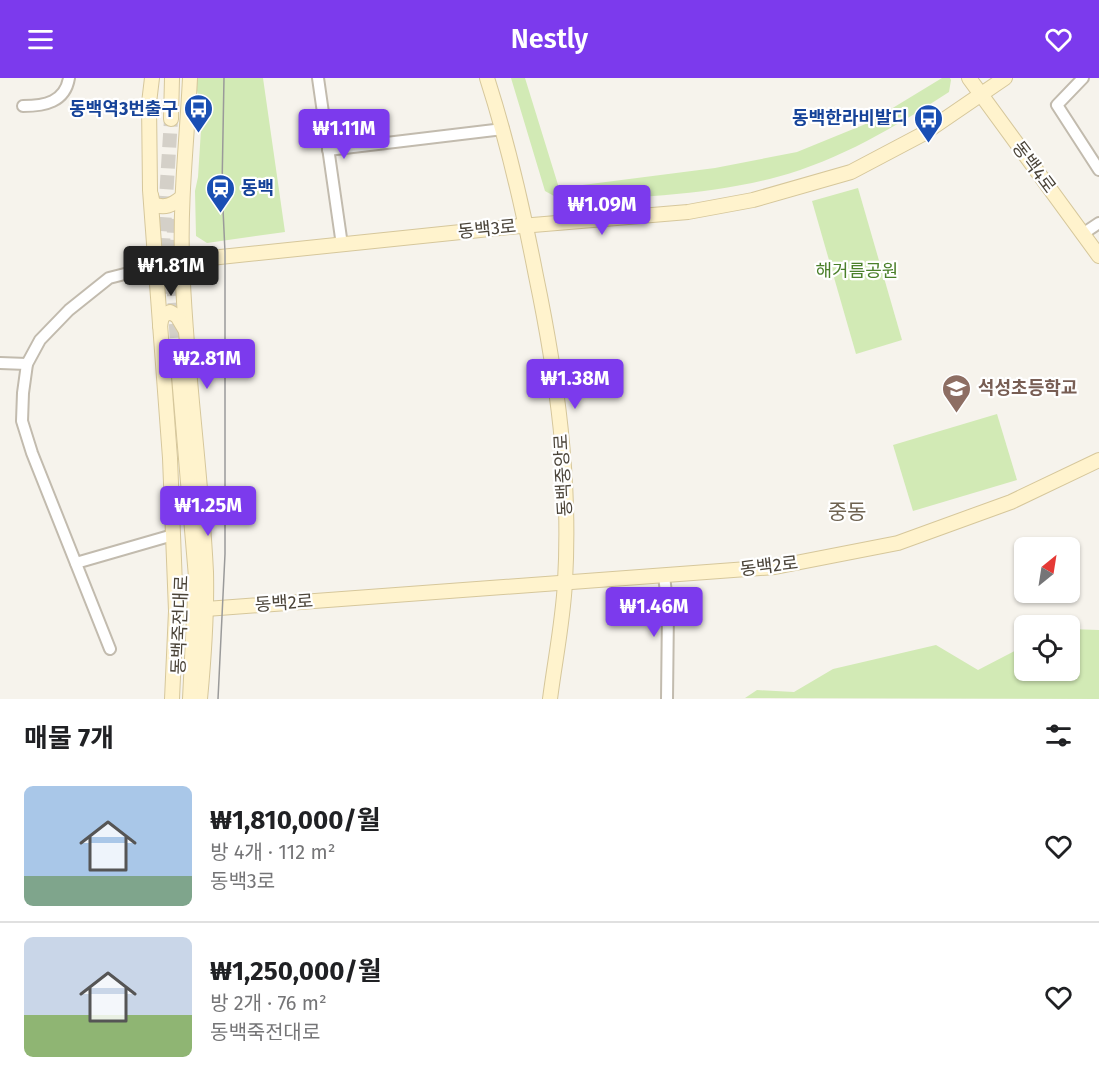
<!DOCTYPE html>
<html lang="ko">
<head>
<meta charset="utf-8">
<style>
	:root { --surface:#fff; --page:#f2f2f2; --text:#202124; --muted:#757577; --line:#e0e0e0; --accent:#7c3aed }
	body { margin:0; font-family:"Fira Sans","Noto Sans KR",sans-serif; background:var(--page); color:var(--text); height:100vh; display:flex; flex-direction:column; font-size:22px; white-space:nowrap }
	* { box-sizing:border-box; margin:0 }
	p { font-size:20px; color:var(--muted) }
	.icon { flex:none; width:33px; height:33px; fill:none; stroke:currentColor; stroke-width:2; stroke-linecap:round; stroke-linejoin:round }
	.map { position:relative; height:621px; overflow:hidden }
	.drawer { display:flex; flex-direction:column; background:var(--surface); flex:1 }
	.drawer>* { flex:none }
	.needle { width:39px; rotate:30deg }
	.tools { position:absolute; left:1014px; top:459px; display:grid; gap:12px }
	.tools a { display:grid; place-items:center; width:66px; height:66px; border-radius:9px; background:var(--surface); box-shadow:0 2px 4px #0004; font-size:30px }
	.price { position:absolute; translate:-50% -51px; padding:0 14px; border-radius:6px; background:var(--accent); color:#fff; font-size:20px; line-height:39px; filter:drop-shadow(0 2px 3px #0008) }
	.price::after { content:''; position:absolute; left:50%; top:36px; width:18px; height:14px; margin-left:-9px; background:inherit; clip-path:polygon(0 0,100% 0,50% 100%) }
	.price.selected { background:#222; color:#fff }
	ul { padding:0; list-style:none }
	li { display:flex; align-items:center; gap:18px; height:150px; padding:0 24px }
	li+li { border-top:2px solid var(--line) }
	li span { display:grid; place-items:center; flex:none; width:168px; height:120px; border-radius:9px; color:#555 }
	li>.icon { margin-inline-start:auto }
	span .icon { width:72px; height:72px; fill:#fffc; stroke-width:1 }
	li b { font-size:26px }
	h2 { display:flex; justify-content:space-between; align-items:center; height:72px; padding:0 24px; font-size:26px }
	header { display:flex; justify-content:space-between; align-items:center; height:78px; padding:0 24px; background:var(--accent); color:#fff; font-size:27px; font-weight:600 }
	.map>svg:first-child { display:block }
</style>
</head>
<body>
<header><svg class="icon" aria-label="menu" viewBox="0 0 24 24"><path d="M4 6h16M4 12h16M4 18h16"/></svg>Nestly<svg class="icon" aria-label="heart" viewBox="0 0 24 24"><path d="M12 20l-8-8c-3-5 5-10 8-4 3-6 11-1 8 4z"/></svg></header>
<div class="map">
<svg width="1099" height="621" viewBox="0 0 1099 621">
	<rect width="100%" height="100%" fill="#f6f3ec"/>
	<g fill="#d2eab5">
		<path d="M197,0h66l22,154 -78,11 -11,-7 -1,-45 3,-14 4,-63 -6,-28z"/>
		<path d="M511,0h14l34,110 156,-20 82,-16 71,-29 74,-45h8l1,2 -2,12c-54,35 -109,68 -172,85 -65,18 -147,21 -214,24l-18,-10z"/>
		<path d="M858,110l44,152 -46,14 -44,-153z"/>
		<path d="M997,336l20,66 -104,31 -20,-66z"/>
		<path d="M1070,551l29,1v69l-354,-1 12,-8 37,2 39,-23 103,-24 42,25 46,-24v24h46z"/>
	</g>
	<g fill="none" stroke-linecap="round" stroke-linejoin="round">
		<g stroke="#d4d0c8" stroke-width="14" stroke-dasharray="14 7" stroke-linecap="butt">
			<path d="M176,120l-4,64 7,114"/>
			<path d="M165,216l-3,-33 9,-142"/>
		</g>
		<defs>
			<g id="street">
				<path d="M318,0l24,167"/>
				<path d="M1083,0l-26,27 42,65"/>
				<path d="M23,28c22,0 42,-4 46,-28"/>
				<path d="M328,72l175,-21"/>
				<path d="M1084,155l15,-10"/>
				<path d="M0,285l27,1"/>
				<path d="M76,485l97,-28"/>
				<path d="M664,498l4,33 -1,90"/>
				<path d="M110,571l-78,-196 -10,-32 1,-28 4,-29 13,-24 29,-30 40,-32 47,-12"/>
			</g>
			<g id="secondary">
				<path d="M152,0l-3,25 1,87 20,268 6,153 -4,88"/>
				<path d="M190,0c-3,61 -10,121 -8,181 3,105 19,209 24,313 1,42 -2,85 -6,127"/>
				<path d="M487,0c21,65 36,131 49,198 21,101 35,203 29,306 -2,39 -10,78 -15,117"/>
				<path d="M969,0l130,178"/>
				<path d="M171,41l1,-41"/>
				<path d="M151,117l2,9c12,5 19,1 28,-6"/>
				<path d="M156,188l26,-5 327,-34 179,-15 65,-12 98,-28 72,-38 82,-56"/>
				<path d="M160,248l2,-10 8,-4 7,4 9,15"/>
				<path d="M179,298l17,201 -6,122"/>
				<path d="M206,531l569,-42 123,-24 113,-41 88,-42"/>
			</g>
		</defs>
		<use href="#street" stroke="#c2bbae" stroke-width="14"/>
		<use href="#secondary" stroke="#d6c79b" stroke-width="16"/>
		<use href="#street" stroke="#fff" stroke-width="10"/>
		<use href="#secondary" stroke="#fff3cd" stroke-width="14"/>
		<path stroke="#9a9a9a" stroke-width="1.5" d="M218,621l7,-145v-302l-3,-64 2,-110"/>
	</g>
	<defs>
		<symbol id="bus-pin" viewBox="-11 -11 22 30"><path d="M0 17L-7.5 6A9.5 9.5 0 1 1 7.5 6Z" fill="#1a4fb4" stroke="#fff"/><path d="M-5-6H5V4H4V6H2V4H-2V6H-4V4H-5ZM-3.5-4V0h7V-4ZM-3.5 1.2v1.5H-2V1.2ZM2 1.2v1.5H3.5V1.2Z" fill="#fff"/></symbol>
		<symbol id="station-pin" viewBox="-11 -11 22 30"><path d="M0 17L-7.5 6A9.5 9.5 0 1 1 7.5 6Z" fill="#1a4fb4" stroke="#fff"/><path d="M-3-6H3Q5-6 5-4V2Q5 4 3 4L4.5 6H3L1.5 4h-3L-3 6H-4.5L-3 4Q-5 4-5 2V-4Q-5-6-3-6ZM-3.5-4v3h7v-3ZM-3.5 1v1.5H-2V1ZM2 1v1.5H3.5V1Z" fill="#fff"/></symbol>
		<symbol id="school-pin" viewBox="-11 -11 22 30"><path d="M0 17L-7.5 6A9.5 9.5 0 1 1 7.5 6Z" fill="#8d6e63" stroke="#fff"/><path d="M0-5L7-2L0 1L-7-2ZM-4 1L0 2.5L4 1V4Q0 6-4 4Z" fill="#fff"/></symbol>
	</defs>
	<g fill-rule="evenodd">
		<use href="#bus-pin" x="182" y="14" width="33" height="45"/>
		<use href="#bus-pin" x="912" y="24" width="33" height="45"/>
		<use href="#station-pin" x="204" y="94" width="33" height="45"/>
		<use href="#school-pin" x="940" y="294" width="33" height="45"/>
	</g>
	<g text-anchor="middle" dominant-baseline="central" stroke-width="4.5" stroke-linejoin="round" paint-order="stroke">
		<g font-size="18" font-weight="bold" fill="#164399" stroke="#fff" text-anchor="end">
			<text x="178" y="31">동백역3번출구</text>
			<text x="908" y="40">동백한라비발디</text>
			<text x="241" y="110" text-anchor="start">동백</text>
		</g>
		<g font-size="18" fill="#4b4439" stroke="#fff">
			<text transform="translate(1034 89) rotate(53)">동백4로</text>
			<text transform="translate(487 151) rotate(-6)">동백3로</text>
			<text transform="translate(563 397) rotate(-93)">동백중앙로</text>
			<text transform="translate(769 488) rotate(-7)">동백2로</text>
			<text transform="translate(284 525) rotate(-4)">동백2로</text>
			<text transform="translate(180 547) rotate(-88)">동백죽전대로</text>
		</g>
		<g font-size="18" fill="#4a7f2a" stroke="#fff">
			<text x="857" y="193">해거름공원</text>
		</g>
		<g font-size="18" font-weight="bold" fill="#785e54" stroke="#fff" text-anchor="start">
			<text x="978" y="310">석성초등학교</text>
		</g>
		<g font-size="21" fill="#6e6250" stroke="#fff">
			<text x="847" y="434">중동</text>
		</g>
	</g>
</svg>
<div class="tools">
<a><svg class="needle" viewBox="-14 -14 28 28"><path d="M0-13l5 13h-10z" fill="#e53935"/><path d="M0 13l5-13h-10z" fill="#757577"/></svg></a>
<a><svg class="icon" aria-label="locate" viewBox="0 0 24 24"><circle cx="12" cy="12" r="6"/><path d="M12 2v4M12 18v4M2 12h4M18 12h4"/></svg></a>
</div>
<b class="price" style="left:344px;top:82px">₩1.11M</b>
<b class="price" style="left:602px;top:158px">₩1.09M</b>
<b class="price selected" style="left:171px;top:219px">₩1.81M</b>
<b class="price" style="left:207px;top:312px">₩2.81M</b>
<b class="price" style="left:575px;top:332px">₩1.38M</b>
<b class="price" style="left:208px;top:459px">₩1.25M</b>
<b class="price" style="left:654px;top:560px">₩1.46M</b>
</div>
<section class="drawer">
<h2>매물 7개<svg class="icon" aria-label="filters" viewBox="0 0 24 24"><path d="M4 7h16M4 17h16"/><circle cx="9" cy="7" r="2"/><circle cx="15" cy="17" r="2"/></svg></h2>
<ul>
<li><span style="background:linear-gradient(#a9c7e8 75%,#7fa58c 0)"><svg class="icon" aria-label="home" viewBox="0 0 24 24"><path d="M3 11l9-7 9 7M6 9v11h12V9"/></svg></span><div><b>₩1,810,000/월</b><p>방 4개 · 112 m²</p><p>동백3로</p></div><svg class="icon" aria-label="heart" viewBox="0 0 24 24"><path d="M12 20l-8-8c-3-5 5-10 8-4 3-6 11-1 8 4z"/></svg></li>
<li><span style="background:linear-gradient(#c9d6e8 65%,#8fb573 0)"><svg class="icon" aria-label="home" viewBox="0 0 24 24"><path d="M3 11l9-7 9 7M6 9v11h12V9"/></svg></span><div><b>₩1,250,000/월</b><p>방 2개 · 76 m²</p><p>동백죽전대로</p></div><svg class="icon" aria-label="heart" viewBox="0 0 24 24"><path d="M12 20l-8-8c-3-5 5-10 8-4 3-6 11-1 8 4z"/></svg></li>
</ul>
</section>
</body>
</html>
